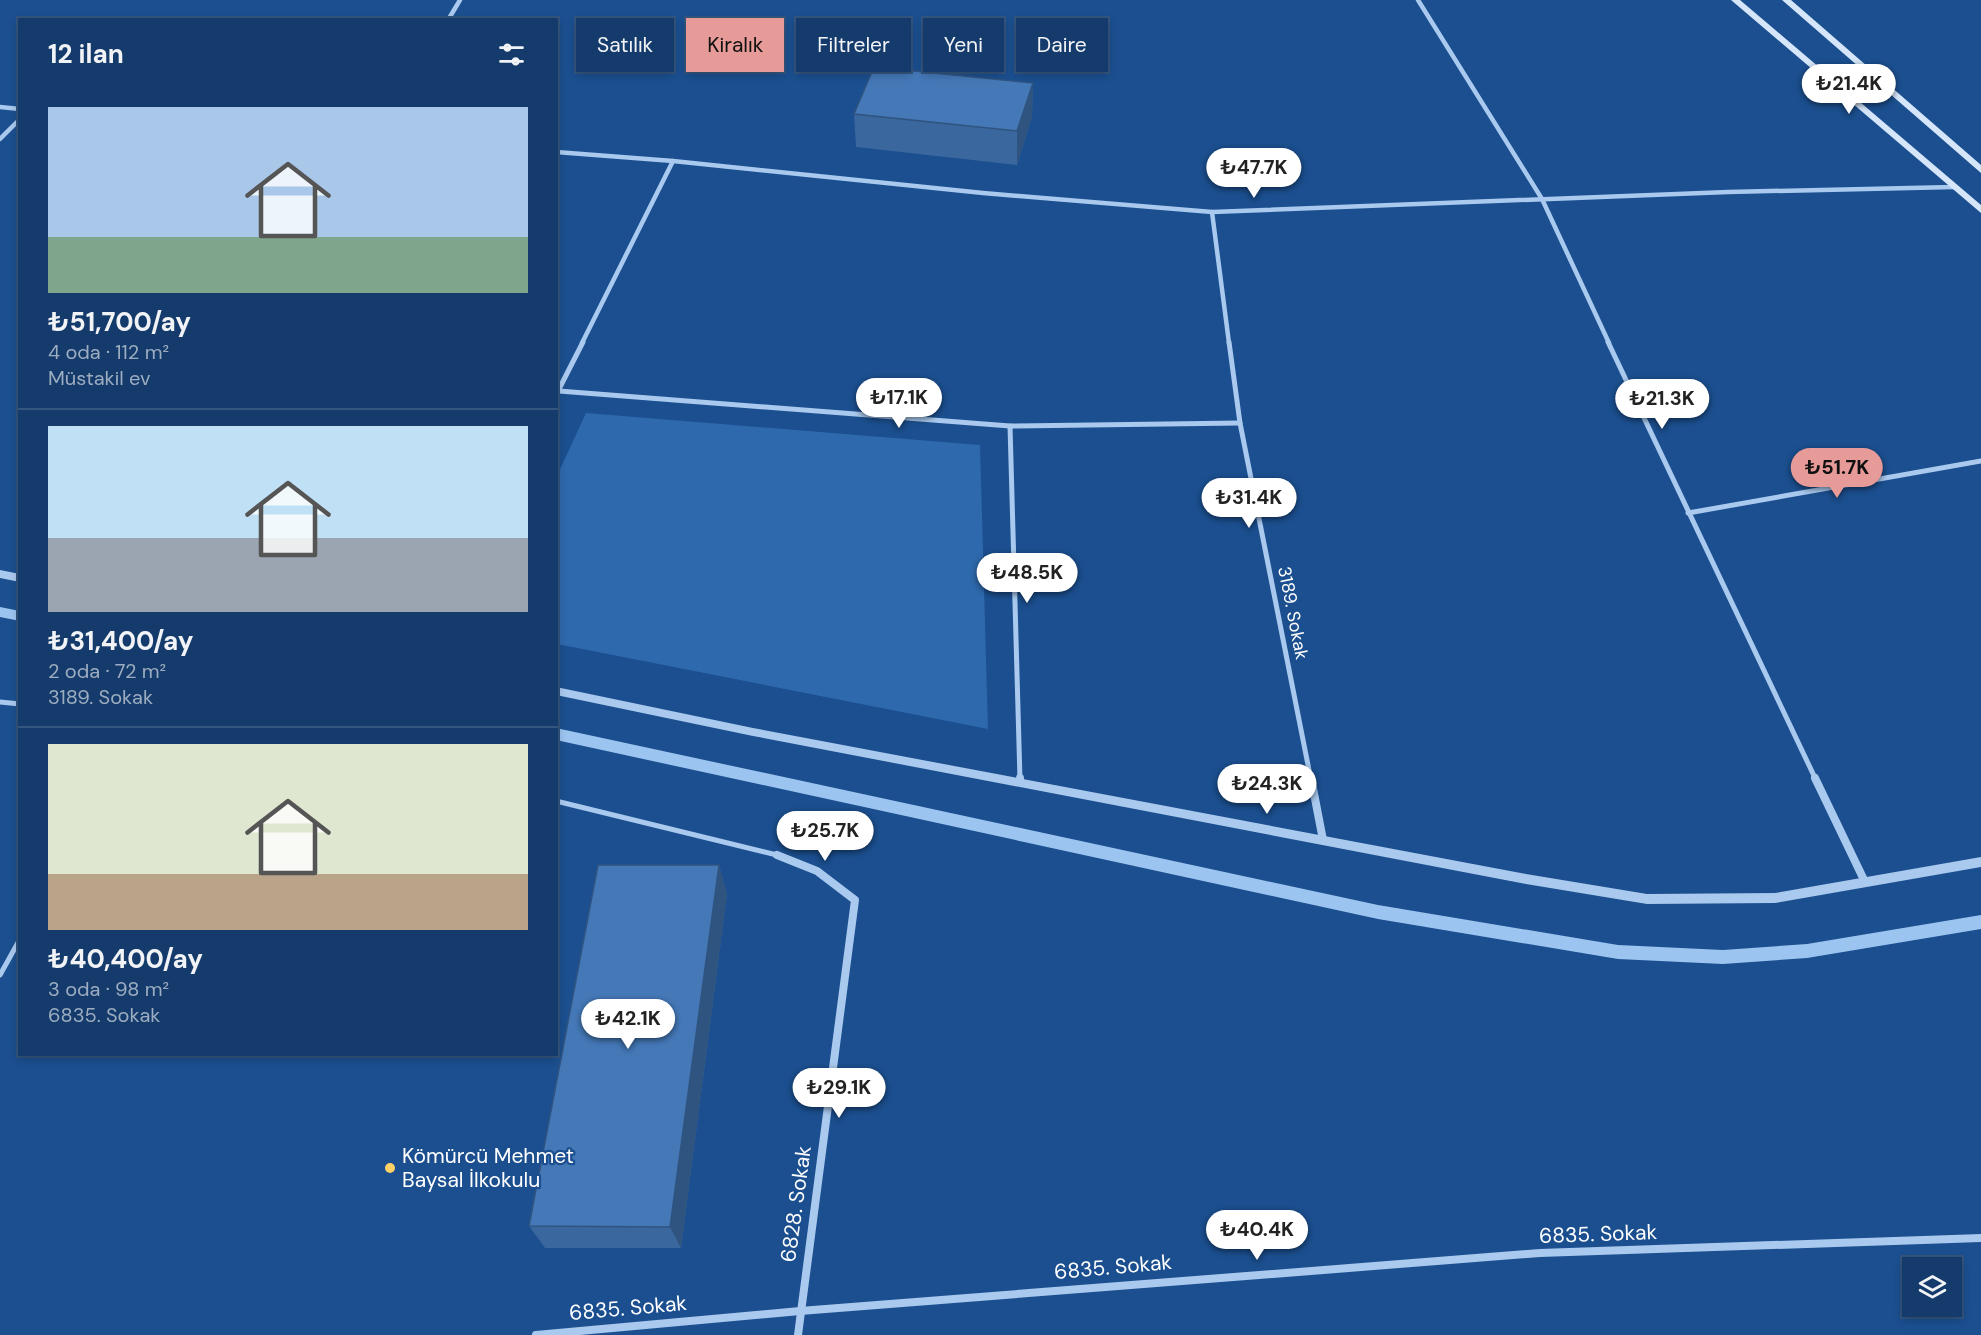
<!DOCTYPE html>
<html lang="tr">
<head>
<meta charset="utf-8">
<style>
	:root { --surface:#143b6b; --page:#214673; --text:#f1f3f6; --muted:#9dadc1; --line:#33557e; --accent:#e69b98 }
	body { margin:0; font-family:"DM Sans",sans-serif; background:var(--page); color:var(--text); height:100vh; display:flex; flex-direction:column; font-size:22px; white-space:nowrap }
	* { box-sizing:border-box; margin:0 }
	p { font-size:20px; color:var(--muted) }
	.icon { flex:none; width:33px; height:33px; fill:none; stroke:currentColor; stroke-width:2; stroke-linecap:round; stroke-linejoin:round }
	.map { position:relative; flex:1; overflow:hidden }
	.drawer { position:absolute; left:18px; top:18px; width:540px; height:1038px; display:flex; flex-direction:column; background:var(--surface); border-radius:0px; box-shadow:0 3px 9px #0003,0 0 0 2px var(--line) }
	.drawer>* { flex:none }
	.hud { position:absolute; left:576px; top:18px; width:570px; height:54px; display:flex; gap:12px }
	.fabs { position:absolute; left:1902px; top:1257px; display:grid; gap:12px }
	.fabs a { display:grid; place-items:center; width:60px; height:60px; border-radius:0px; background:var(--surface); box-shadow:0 3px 9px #0003,0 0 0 2px var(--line); font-size:30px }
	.price { position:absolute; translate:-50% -51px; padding:0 14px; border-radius:21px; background:#fff; color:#222; font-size:20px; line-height:39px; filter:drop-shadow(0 2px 3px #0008) }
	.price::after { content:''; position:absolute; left:50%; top:36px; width:18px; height:14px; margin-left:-9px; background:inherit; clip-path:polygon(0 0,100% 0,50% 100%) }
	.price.on { background:var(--accent); color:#111 }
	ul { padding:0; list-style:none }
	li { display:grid; align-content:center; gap:12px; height:318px; padding:0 30px }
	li+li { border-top:2px solid var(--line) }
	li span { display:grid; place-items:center; height:186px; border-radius:0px; color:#555 }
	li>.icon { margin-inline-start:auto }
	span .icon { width:108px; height:108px; fill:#fffc; stroke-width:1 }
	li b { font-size:26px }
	h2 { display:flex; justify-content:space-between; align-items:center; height:72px; padding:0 30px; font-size:26px }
	.tag { padding:0 21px; border-radius:0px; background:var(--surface); box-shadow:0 3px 9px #0003,0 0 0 2px var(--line); font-size:21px; line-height:54px }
	.tag.on { background:var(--accent); color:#111 }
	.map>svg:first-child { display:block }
</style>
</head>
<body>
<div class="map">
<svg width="1981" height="1335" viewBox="0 0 1981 1335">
	<rect width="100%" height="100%" fill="#1b4f8f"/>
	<path fill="#2e69ad" d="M586,413l394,32 8,284 -431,-85v-168z"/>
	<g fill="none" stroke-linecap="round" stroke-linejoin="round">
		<g fill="#9cc4f0" fill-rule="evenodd">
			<path d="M0,607l20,4v10l-20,-4z"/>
			<path d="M556,728l822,177 240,40 105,5 84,-6 174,-29v14l-174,29 -84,6 -105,-5 -240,-40 -822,-179z"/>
		</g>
		<g stroke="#a9c9ee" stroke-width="5">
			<path d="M556,801l221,54"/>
			<path d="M0,975l20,-36"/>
		</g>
		<g stroke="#a9c9ee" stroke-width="4.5">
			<path d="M1418,0l124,199 67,144"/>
			<path d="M448,20l12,-20"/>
			<path d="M0,107l20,2"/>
			<path d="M0,139l20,-20"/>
			<path d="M556,152l117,9 310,32 229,19 516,-20 226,-5"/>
			<path d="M1212,212l17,131"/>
			<path d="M582,343l91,-182"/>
		</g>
		<g stroke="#a9c9ee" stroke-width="5">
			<path d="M1229,342l11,81 71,357"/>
			<path d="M1608,342l208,438"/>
			<path d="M559,391l451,35 230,-3"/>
			<path d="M556,395l27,-53"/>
			<path d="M1010,426l10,354"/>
			<path d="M1688,513l293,-52"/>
			<path d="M0,702l20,2"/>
		</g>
		<g stroke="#a9c9ee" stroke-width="8">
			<path d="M1020,778v4"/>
			<path d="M1311,778l12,62"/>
			<path d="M1815,778l50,104"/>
			<path d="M777,855l40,16 38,29 -57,435"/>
			<path d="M536,1335l264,-24 740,-58 441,-15"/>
		</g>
		<g fill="#a9c9ee" fill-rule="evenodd">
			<path d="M0,570l20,4v8l-20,-4z"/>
			<path d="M556,687l197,41 773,146 121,20 128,-1 206,-36v10l-206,36 -128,1 -121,-20 -773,-148 -197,-41z"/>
		</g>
		<g fill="#d6e6fa" fill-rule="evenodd">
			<path d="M1731,0h9l241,205v8z"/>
			<path d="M1782,0h9l190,165v8z"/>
		</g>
	</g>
	<g fill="#3a679d">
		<path d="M1033,83l-1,34 -15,48 -161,-18 -2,-33z"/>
		<path d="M719,865l8,29 -46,354h-136l-16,-22z"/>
	</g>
	<g fill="#305480">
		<path d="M1033,83l-1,34 -15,48v-34z"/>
		<path d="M719,865l8,29 -46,354 -11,-21z"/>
	</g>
	<g fill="#4478b7" stroke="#305480" stroke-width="1.5">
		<path d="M874,67l159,16 -16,48 -163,-17z"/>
		<path d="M598,865h121l-49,362 -141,-1z"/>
	</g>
	<circle fill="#ffd166" stroke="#1b4f8f" stroke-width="2" cx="390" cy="1168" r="6"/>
	<g text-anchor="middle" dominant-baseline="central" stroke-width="4.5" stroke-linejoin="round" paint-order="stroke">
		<g font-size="18" fill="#fff" stroke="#1b4f8f">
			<text transform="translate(1293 613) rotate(79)">3189. Sokak</text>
		</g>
		<g font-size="21" fill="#fff" stroke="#1b4f8f" text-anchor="start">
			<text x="402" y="1156">Kömürcü Mehmet<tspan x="402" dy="24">Baysal İlkokulu</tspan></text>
		</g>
		<g font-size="21" fill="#fff" stroke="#1b4f8f">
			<text transform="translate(796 1204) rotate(-82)">6828. Sokak</text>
			<text transform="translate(1598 1234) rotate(-2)">6835. Sokak</text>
			<text transform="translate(1113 1267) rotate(-5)">6835. Sokak</text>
			<text transform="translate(628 1308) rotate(-5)">6835. Sokak</text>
		</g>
	</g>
</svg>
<div class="fabs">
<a><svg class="icon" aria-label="layers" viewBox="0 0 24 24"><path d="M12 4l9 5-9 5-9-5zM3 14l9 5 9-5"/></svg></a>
</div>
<b class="price" style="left:1849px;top:115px">₺21.4K</b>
<b class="price" style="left:1254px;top:199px">₺47.7K</b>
<b class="price" style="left:899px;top:429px">₺17.1K</b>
<b class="price" style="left:1662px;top:430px">₺21.3K</b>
<b class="price on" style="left:1837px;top:499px">₺51.7K</b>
<b class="price" style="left:1249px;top:529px">₺31.4K</b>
<b class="price" style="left:1027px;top:604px">₺48.5K</b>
<b class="price" style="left:1267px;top:815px">₺24.3K</b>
<b class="price" style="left:825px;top:862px">₺25.7K</b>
<b class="price" style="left:628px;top:1050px">₺42.1K</b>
<b class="price" style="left:839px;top:1119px">₺29.1K</b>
<b class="price" style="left:1257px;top:1261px">₺40.4K</b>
<div class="hud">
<a class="tag">Satılık</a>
<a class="tag on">Kiralık</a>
<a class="tag">Filtreler</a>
<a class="tag">Yeni</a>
<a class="tag">Daire</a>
</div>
<section class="drawer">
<h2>12 ilan<svg class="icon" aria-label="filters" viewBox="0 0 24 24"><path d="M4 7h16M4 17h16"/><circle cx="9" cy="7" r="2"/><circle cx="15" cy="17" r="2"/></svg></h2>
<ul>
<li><span style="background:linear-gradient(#a9c7e8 70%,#7fa58c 0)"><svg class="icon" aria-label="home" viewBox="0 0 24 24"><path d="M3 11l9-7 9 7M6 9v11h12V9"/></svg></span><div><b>₺51,700/ay</b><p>4 oda · 112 m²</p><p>Müstakil ev</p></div></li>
<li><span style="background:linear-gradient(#bfe0f5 60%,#9aa5b1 0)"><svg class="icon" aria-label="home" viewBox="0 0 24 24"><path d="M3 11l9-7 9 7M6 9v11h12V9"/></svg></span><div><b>₺31,400/ay</b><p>2 oda · 72 m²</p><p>3189. Sokak</p></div></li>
<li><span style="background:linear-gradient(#dfe7d0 70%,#b9a48a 0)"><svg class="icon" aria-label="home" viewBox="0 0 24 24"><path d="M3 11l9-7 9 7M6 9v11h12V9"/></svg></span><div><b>₺40,400/ay</b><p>3 oda · 98 m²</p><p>6835. Sokak</p></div></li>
</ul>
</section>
</div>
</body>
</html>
